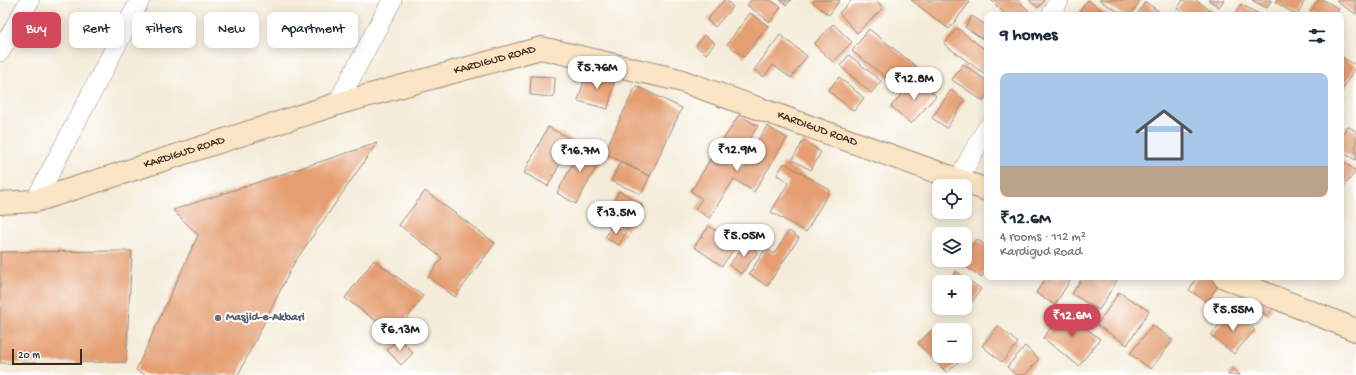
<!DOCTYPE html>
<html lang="en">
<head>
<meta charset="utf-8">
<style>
	:root { --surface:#fff; --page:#f6f6f7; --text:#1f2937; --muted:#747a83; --accent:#d1495b }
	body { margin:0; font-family:"Gochi Hand",sans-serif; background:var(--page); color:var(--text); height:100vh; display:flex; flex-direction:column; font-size:15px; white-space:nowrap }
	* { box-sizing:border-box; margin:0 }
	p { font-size:13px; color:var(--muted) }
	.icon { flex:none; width:22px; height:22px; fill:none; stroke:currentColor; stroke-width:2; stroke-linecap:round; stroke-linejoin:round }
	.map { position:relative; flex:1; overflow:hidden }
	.details { position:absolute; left:984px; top:12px; width:360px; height:268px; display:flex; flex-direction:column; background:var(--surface); border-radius:8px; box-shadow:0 2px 10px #0003 }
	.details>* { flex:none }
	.top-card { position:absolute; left:12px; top:12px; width:380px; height:36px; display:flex; gap:8px }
	.fabs { position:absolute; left:932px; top:179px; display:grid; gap:8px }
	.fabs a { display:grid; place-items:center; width:40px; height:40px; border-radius:8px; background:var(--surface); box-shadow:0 2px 10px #0003; font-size:20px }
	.scale { position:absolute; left:12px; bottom:10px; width:70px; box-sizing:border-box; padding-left:4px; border:2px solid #3b2a1e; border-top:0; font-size:11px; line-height:14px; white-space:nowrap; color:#3b2a1e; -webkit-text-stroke:3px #fff; paint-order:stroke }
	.price { position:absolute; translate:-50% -34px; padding:0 9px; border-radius:14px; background:#fff; color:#222; font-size:13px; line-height:26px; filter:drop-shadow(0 1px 2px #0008) }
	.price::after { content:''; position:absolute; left:50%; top:24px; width:12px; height:9px; margin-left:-6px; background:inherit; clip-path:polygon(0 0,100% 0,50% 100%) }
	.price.current { background:var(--accent); color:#fff }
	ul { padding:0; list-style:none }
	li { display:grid; align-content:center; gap:8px; height:212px; padding:0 16px }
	li span { display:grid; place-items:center; height:124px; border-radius:8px; color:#555 }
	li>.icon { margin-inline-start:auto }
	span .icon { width:72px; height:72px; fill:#fffc; stroke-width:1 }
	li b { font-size:17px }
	h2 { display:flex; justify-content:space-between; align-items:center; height:48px; padding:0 16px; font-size:17px }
	.tag { padding:0 14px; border-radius:8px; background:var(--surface); box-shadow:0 2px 10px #0003; font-size:14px; line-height:36px }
	.tag.current { background:var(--accent); color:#fff }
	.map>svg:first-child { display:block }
</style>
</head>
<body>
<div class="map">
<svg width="1356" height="375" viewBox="0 0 1356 375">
	<rect width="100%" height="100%" fill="#fff"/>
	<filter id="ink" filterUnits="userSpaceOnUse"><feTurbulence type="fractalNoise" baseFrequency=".025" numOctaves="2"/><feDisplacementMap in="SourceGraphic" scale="8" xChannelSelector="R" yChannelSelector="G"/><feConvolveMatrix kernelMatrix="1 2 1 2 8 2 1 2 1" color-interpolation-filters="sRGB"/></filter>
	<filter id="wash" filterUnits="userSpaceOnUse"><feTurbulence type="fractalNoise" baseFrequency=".012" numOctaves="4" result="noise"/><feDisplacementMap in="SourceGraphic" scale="16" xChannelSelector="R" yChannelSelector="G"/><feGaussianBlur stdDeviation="0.9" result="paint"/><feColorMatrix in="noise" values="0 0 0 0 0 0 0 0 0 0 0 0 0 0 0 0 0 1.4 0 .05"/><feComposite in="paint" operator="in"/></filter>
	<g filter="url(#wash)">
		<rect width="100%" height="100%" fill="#f4ecd8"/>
		<g id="blocks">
			<g fill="#e59e71">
				<path d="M724,0h2l7,7 -18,20 -8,-7z"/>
				<path d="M751,0h19l11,7 -11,15 -23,-17z"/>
				<path d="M780,0h11l-5,5z"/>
				<path d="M815,0h25l-11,15 -16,-12z"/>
				<path d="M852,0h24l7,8 -26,25 -18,-20z"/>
				<path d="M911,0h56l3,2 -21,27z"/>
				<path d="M991,0h27l15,15h-27z"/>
				<path d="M1029,0h16l-7,8z"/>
				<path d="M1088,0l20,15h-31z"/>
				<path d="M1099,0h41l-9,15h-7z"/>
				<path d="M1183,0h13l21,15h-31l-9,-6z"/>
				<path d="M1208,0h16l-5,7z"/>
				<path d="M1252,0h19l-4,8z"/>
				<path d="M1276,0h29l-8,15 -22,-13z"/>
				<path d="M1318,0h6l15,9 -4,6h-27z"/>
				<path d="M1338,0h18v14l-19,-12z"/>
				<path d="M1145,2l20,13h-28z"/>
				<path d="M1241,4l20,11h-26z"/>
				<path d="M750,13l18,13 -24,31 -17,-13z"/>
				<path d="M972,16l15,10v16l-22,-15z"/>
				<path d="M833,24l19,18 -19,20 -19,-18z"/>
				<path d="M957,28l30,23v25l-43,-32z"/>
				<path d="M869,29l48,38 -17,21 -48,-37z"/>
				<path d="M704,35l11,8 -9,11 -10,-8z"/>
				<path d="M780,35l27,21 -16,22 -18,-13 -9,12 -10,-7z"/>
				<path d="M849,55l32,26 -10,12 -31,-27z"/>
				<path d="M1341,57l15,8 -15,28z"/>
				<path d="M963,64l24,17v14l-4,6 -31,-21z"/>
				<path d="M587,71l28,8 -7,30 -30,-8z"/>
				<path d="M531,76l24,1 -1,20 -24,-2z"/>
				<path d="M839,77l25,21 -10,13 -26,-20z"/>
				<path d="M917,78l19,18 -25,28 -20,-18z"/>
				<path d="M636,86l46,22 -32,68 -46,-23z"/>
				<path d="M951,90l14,10 -18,28 -15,-10z"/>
				<path d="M739,115l19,11 -21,33 -19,-11z"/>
				<path d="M767,126l20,12 -33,54 -20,-13 -25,39 -14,-9 7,-10 -11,-8 24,-39 25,17z"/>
				<path d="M1347,126l9,5v29l-15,-8v-15z"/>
				<path d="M548,127l25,13 -25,46 -24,-13z"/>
				<path d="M803,141l18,11 -10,18 -19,-10z"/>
				<path d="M377,143l-83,120 -56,112h-92l-10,-5 62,-135 -25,-25z"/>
				<path d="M584,143l20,11 -28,50 -19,-11z"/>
				<path d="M1341,160l15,11 -14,18 -1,-2z"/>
				<path d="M620,162l30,14 -9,18 -30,-13z"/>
				<path d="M784,163l46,27 -24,42 -35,-20 18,-30 -12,-7z"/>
				<path d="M425,191l70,52 -40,54 -27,-20 14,-19 -43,-33z"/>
				<path d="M619,191l23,13 -15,26 -22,-12z"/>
				<path d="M612,225l14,7 -7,13 -14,-7z"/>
				<path d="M709,226l27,20 -14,20 -28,-19z"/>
				<path d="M789,231l10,7 -32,48 -18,-12 17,-26 8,6z"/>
				<path d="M976,239l11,7v23l-5,8 -21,-13 2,-4h2v-3z"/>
				<path d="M746,243l12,9 -17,22 -12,-9z"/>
				<path d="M132,251l-6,111 -126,1v-111z"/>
				<path d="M374,260l49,36 -28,39 -50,-37z"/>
				<path d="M956,271l25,18 -17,24 -7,-5h8v-26h-16z"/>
				<path d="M1046,277h26l-17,28 -19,-12z"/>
				<path d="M1083,277h36l-20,33 -27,-16z"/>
				<path d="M1197,277h16l7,5 -13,20 -18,-12z"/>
				<path d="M1119,292l30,19 -22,34 -30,-20z"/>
				<path d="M1261,299l12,10 -6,7 -12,-10z"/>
				<path d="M1232,310l23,20 -21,24 -23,-19z"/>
				<path d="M1064,311l36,28 -21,27 -36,-28z"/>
				<path d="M1152,325l21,15 -22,29 -21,-15z"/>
				<path d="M998,326l20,17 -16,19 -20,-16z"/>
				<path d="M934,328l5,5v23h23l1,1 -16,16 -29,-30z"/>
				<path d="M399,338l14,15 -12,12 -14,-15z"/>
				<path d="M1025,346l14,13 -14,16h-9l-9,-8z"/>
				<path d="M1233,369l7,6h-12z"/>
			</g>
		</g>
	</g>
	<g filter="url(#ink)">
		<use href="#blocks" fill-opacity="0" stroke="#988b7b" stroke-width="1"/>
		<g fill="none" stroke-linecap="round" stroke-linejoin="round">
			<defs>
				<g id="street">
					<path d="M1051,15l8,-15"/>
					<path d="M0,52l30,-52"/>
					<path d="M337,104l55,-104"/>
					<path d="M958,180l29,-52"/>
					<path d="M35,201l105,-201"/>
				</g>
				<g id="secondary">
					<path id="s1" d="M0,203l35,-2 302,-97 204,-56 138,32 308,110"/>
					<path d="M1224,277l132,53"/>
				</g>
			</defs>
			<use href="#street" stroke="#988b7b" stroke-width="20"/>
			<use href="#secondary" stroke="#988b7b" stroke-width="24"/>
			<use href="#street" stroke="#fff" stroke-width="19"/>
			<use href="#secondary" stroke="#fce5c4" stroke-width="22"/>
		</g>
	</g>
	<circle fill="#6b7280" stroke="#fff" stroke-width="1.5" cx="218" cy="318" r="4"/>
	<g text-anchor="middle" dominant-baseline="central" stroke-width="4" stroke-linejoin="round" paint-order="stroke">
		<g font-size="12" fill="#3b2a1e" stroke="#fff">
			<text stroke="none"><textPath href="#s1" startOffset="516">KARDIGUD ROAD</textPath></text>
			<text stroke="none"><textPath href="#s1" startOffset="852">KARDIGUD ROAD</textPath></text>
			<text stroke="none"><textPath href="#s1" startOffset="192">KARDIGUD ROAD</textPath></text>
		</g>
		<g font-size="12" font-weight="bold" fill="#5b616d" stroke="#fff" text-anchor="start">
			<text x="226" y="318">Masjid-e-Akbari</text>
		</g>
	</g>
</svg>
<div class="fabs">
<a><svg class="icon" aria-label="locate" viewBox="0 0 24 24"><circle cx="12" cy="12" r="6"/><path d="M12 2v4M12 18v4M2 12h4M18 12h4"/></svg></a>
<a><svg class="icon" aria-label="layers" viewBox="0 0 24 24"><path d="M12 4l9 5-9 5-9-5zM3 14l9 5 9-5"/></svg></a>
<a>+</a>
<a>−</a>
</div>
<div class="scale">20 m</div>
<b class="price" style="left:597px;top:90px">₹5.76M</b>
<b class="price" style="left:914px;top:101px">₹12.8M</b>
<b class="price" style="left:737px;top:172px">₹12.9M</b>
<b class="price" style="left:580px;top:173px">₹16.7M</b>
<b class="price" style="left:616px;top:235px">₹13.5M</b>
<b class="price" style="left:744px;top:258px">₹5.05M</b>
<b class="price" style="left:1233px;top:332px">₹5.55M</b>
<b class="price current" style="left:1072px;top:338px">₹12.6M</b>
<b class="price" style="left:400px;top:352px">₹6.13M</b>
<div class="top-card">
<a class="tag current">Buy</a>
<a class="tag">Rent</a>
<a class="tag">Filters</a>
<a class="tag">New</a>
<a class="tag">Apartment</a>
</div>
<section class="details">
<h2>9 homes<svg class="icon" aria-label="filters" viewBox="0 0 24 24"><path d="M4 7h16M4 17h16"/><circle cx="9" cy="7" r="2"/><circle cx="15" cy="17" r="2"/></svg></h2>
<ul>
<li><span style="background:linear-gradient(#a9c7e8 75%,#b9a48a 0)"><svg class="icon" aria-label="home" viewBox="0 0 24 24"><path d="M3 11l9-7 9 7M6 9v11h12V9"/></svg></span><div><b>₹12.6M</b><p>4 rooms · 112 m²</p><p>Kardigud Road</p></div></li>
</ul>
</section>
</div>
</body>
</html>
